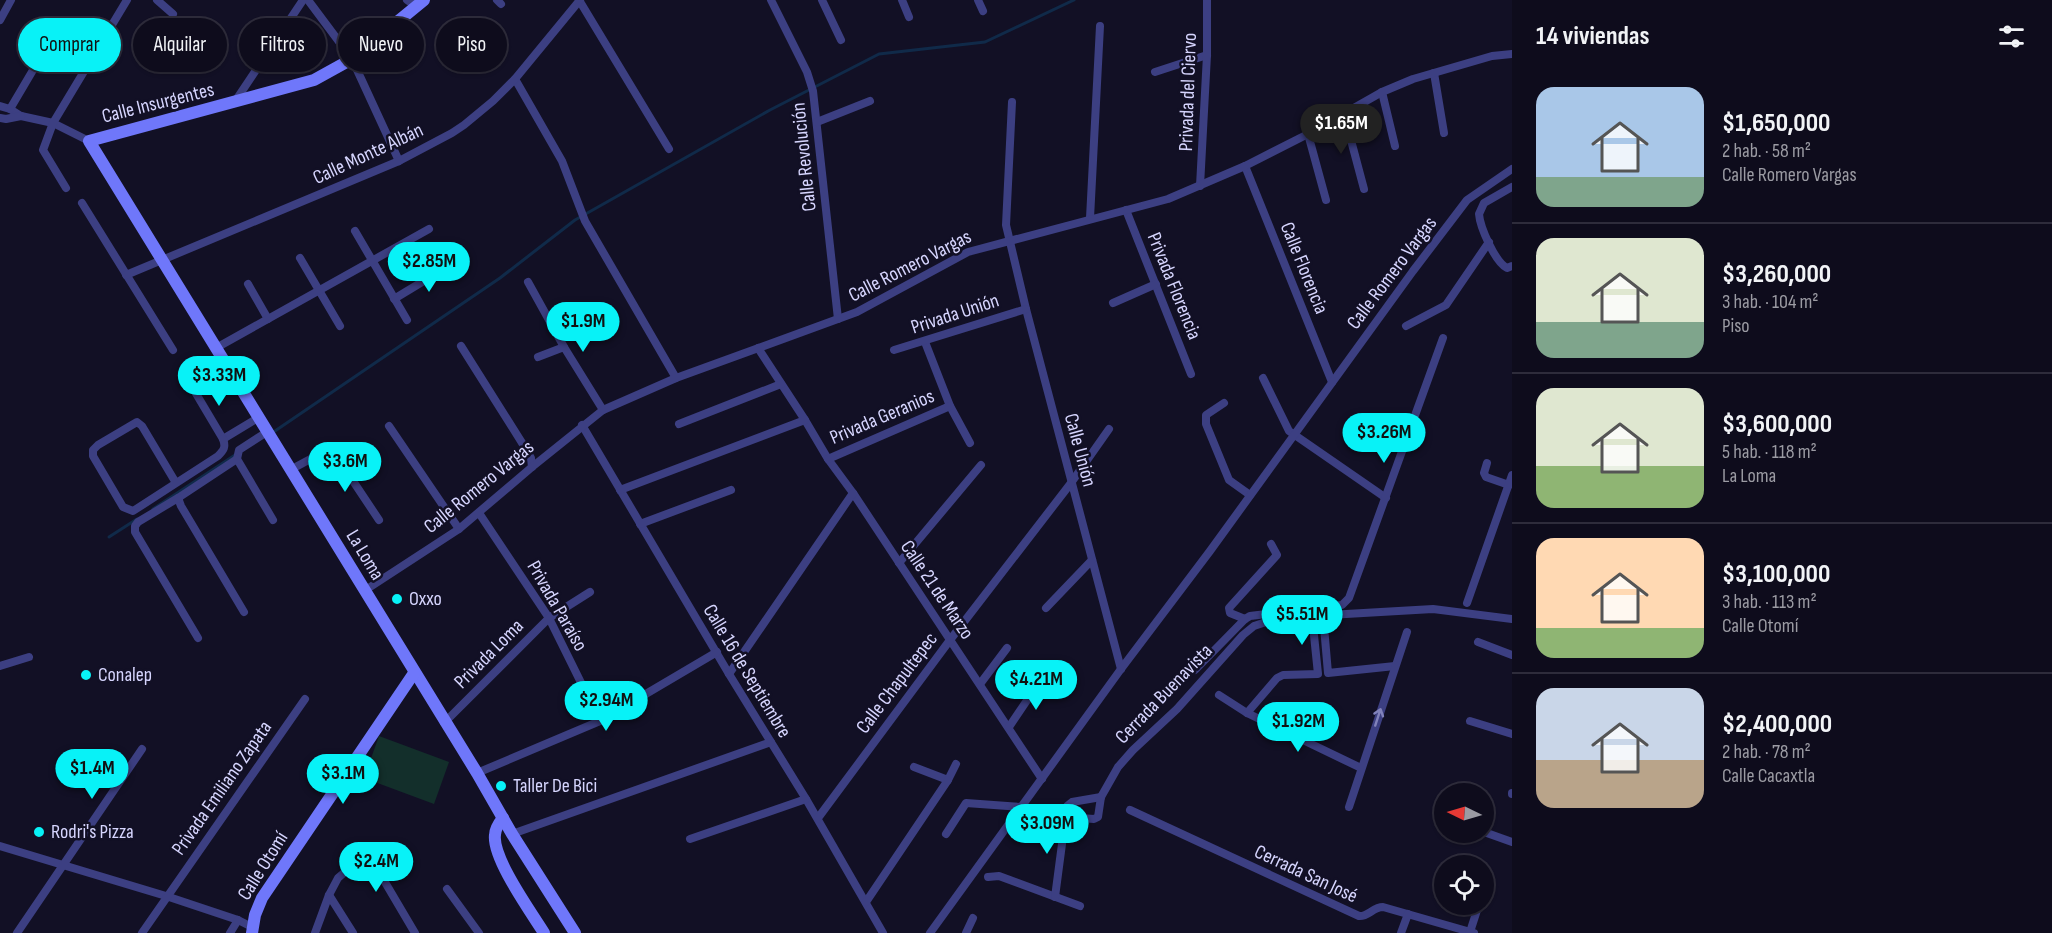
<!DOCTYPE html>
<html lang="es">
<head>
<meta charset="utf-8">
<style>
	:root { --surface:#0e0c1c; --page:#171525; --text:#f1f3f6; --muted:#9b9ba3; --line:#2e2c3b; --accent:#08f2f7 }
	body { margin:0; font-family:"Sofia Sans Condensed",sans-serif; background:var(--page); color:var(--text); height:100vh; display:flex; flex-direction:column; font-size:22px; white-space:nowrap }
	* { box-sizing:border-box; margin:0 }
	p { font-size:20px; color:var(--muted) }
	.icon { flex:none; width:33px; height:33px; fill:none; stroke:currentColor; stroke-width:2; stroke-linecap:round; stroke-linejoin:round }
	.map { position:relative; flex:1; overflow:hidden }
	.drawer { display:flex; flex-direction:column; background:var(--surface); width:540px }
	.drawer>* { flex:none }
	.banner { position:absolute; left:18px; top:18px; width:570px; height:54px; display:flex; gap:12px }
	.needle { width:39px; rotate:275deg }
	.buttons { position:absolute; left:1434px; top:783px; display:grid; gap:12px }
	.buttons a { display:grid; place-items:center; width:60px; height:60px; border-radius:50%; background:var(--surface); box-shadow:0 2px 4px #0004,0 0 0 2px var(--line); font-size:30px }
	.price { position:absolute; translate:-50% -51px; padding:0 14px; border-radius:21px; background:var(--accent); color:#111; font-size:20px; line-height:39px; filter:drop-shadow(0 2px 3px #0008) }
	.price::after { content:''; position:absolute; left:50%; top:36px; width:18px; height:14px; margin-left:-9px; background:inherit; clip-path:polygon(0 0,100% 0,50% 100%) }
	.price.selected { background:#222; color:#fff }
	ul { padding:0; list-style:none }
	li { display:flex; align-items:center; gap:18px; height:150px; padding:0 24px }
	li+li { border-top:2px solid var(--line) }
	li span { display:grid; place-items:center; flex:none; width:168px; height:120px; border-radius:18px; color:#555 }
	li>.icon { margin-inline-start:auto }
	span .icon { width:72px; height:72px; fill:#fffc; stroke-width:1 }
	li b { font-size:26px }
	h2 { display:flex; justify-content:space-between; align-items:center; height:72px; padding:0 24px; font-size:26px }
	.chip { padding:0 21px; border-radius:27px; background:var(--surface); box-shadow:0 2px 4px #0004,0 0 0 2px var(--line); font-size:21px; line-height:54px }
	.chip.selected { background:var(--accent); color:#111 }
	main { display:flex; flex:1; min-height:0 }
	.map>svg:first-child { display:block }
</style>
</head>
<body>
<main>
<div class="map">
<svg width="1512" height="933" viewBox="0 0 1512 933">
	<rect width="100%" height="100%" fill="#121025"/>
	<path fill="#132f2b" d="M379,736l70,26 -15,42 -70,-26z"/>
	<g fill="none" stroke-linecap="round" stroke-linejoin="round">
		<g stroke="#102a49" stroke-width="3">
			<path d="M272,433l228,-155 75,-58 195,-110 109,-56 106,-12 89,-42"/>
			<path d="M153,509l82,-54"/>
			<path d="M109,537l28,-18"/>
		</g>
		<g stroke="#3c3f82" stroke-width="8">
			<path d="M157,0l16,14"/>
			<path d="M308,0l44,59 47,102"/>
			<path d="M407,0l10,7"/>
			<path d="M497,0l4,4"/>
			<path d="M579,0l90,149"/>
			<path d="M771,0l36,72 6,19 25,228"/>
			<path d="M822,0l19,40"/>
			<path d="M902,0l7,17"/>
			<path d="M978,0l5,11"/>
			<path d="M0,20l11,-20"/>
			<path d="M1155,72l52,-17"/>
			<path d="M1434,73l10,60"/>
			<path d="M515,79l47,82 23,60 91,157"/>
			<path d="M1382,92l13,54"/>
			<path d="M1012,102l-6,123 20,84 95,360"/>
			<path d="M234,103l69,-103"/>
			<path d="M0,106l10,3 11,7 32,7 36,18"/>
			<path d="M10,109l39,-66"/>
			<path d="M1344,114l20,75"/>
			<path d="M0,118l6,1 15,-3"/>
			<path d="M817,122l53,-21"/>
			<path d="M1308,134l18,66"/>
			<path d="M1245,166l87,216"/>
			<path d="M1200,186l7,-131v-55"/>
			<path d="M1512,187l-28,16 -5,11c1,13 16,48 28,54l5,-2"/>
			<path d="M66,188l-23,-38 10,-27 74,-123"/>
			<path d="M82,203l91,147"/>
			<path d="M1126,210l65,164"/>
			<path d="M1090,218l10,-192"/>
			<path d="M355,231l52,89"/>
			<path d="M300,258l40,68"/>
			<path d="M126,275l273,-114 53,-28 12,-8 29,-24 22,-22 65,-79"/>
			<path d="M528,282l36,65"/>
			<path d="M248,284l20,35"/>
			<path d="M394,299l56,-34"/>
			<path d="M1113,303l43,-19"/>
			<path d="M1406,326l40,-21 43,-63"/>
			<path d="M925,342l25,64 20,37"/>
			<path d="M461,346l63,100 7,12 1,9"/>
			<path d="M216,348l213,-119"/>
			<path d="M758,348l47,72 23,39 25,34 189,286"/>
			<path d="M894,350l132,-41"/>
			<path d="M538,357l26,-10 39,63"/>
			<path d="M185,375l38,64 35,-21"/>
			<path d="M1263,378l26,53 97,67"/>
			<path d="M1224,403l-18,12v9l23,56 21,15"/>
			<path d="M679,424l102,-40"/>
			<path d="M582,425l147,249 77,125 77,134"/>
			<path d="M389,426l70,103"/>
			<path d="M267,432l-28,18 -2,9 36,61"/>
			<path d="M237,459l-59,39 3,8 63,106"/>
			<path d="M828,459l122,-53"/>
			<path d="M1487,463l-3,10 2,4 23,8"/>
			<path d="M290,470l41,-22 48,72"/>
			<path d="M176,483l-34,-57 -5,-4 -39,23 -5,5v6l30,51 10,4 85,-55c6,-6 8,-9 5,-17"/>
			<path d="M620,490l185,-70"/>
			<path d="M178,498l-40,24 -3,4v6l63,106"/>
			<path d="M479,513l70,105 51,103"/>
			<path d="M640,524l91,-34"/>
			<path d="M899,563l82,-98"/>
			<path d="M364,591l95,-62 73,-62 71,-57 73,-32 181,-66 111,-60 200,-53 77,-33 63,-32 74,-42 31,-13 79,-23 20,-2"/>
			<path d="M1467,603l45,-128"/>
			<path d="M1046,608l46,-48"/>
			<path d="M1323,615l5,58 67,-7"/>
			<path d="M1245,619l-15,-6 -1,-5 48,-53 -6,-11"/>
			<path d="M1478,642l34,13"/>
			<path d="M0,666l29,-9"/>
			<path d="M1195,670l50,-51 5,-3 92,-11 7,-7 94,-260"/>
			<path d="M729,674l124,-181"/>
			<path d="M980,684l27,-36"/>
			<path d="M1219,695l28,18 114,55"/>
			<path d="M1247,713l30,-35 6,-3 35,-1 -6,-58"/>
			<path d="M1470,721l42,13"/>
			<path d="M444,723l105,-105 41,-26"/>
			<path d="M1009,727l31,-46"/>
			<path d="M914,767l34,13"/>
			<path d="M477,773l123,-52 117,-69"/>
			<path d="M1512,794v-1"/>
			<path d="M1349,807l58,-175"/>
			<path d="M1130,810l229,106c9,1 14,-9 24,-9l91,26"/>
			<path d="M1439,815l5,2"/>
			<path d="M1066,817l28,2 4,-2 3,-20 17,-30 15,-17 44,-41 66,-74 11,-9 12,-4 46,-6 34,-2 87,-5 79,10"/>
			<path d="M818,818l132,-178 121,-157 38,-54"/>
			<path d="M1484,832l28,10"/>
			<path d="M512,834l259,-92"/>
			<path d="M946,834l20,-31 55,4"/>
			<path d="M690,839l116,-40"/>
			<path d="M0,846l166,50 72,24 14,7"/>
			<path d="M988,877l11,-1 81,30"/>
			<path d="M447,889l32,44"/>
			<path d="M1484,893l4,-15"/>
			<path d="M329,895l24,38"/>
			<path d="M1055,897l12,-91 5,-4 29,-5"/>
			<path d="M866,902l82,-122 8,-16"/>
			<path d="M1470,932l9,-28"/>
			<path d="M17,933l125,-184"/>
			<path d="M142,933l163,-234"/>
			<path d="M230,933l8,-13"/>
			<path d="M315,933l14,-38 9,-17 14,-12h12l15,6 36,61"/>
			<path d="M930,933l191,-264 89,-118 203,-280 54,-71 45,-31"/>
			<path d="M966,933l7,-15"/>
			<path d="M1401,933l7,-19"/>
		</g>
		<g stroke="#6f77fa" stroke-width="12">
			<path d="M424,0l-72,59 -38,21 -225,61 388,632 35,61 63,99"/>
			<path d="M503,818c-4,5 -8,11 -8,17 -3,23 36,77 49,98"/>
			<path d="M252,933l3,-18 7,-17 152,-225"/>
		</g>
	</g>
	<defs><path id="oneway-shaft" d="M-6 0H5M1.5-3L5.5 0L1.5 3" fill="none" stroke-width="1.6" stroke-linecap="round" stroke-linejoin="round" transform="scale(1.5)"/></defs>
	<use stroke="#8182ba" href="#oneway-shaft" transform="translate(1378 717) rotate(-72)"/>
	<g fill="#08f2f7" stroke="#121025" stroke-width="2">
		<circle cx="397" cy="599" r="6"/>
		<circle cx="86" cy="675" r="6"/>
		<circle cx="501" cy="786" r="6"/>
		<circle cx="39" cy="832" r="6"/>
	</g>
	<g text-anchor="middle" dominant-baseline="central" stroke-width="5" stroke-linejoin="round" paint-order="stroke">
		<g font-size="20" fill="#d6d5fe" stroke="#121025">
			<text transform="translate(1188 92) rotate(-88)">Privada del Ciervo</text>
			<text transform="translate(158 103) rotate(-14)">Calle Insurgentes</text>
			<text transform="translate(368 154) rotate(-25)">Calle Monte Albán</text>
			<text transform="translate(804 157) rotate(-96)">Calle Revolución</text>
			<text transform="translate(910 266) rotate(-27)">Calle Romero Vargas</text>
			<text transform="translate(1304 268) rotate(68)">Calle Florencia</text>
			<text transform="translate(1392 273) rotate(-53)">Calle Romero Vargas</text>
			<text transform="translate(1174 286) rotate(68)">Privada Florencia</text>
			<text transform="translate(955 314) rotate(-18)">Privada Unión</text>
			<text transform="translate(882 417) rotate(-23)">Privada Geranios</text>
			<text transform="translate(1080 450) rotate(75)">Calle Unión</text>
			<text transform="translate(479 487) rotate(-39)">Calle Romero Vargas</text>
			<text transform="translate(365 555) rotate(59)">La Loma</text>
			<text transform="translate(937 590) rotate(56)">Calle 21 de Marzo</text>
			<text transform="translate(557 606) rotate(60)">Privada Paraíso</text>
			<text transform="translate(489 654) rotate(-45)">Privada Loma</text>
			<text transform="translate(747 671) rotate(59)">Calle 16 de Septiembre</text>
			<text transform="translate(897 683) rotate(-53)">Calle Chapultepec</text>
			<text transform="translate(1164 694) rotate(-46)">Cerrada Buenavista</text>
			<text transform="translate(222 788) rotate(-55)">Privada Emiliano Zapata</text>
			<text transform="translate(263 866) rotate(-58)">Calle Otomí</text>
			<text transform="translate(1306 874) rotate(25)">Cerrada San José</text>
		</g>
		<g font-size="20" fill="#d6d5fe" stroke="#121025" text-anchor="start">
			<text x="409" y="599">Oxxo</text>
			<text x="98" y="675">Conalep</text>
			<text x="513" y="786">Taller De Bici</text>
			<text x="51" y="832">Rodri's Pizza</text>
		</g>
	</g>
</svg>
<div class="buttons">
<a><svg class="needle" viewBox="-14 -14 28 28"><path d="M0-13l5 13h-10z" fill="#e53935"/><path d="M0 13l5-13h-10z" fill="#9b9ba3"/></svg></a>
<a><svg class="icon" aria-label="locate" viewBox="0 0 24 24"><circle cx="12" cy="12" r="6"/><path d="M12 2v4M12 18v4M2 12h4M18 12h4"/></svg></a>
</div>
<b class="price selected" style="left:1341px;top:155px">$1.65M</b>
<b class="price" style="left:429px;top:293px">$2.85M</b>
<b class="price" style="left:583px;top:353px">$1.9M</b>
<b class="price" style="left:219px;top:407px">$3.33M</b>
<b class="price" style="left:1384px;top:464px">$3.26M</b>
<b class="price" style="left:345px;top:493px">$3.6M</b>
<b class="price" style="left:1302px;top:646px">$5.51M</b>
<b class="price" style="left:1036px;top:711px">$4.21M</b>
<b class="price" style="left:606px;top:732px">$2.94M</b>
<b class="price" style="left:1298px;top:753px">$1.92M</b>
<b class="price" style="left:92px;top:800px">$1.4M</b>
<b class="price" style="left:343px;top:805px">$3.1M</b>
<b class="price" style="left:1047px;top:855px">$3.09M</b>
<b class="price" style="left:376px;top:893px">$2.4M</b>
<div class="banner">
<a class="chip selected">Comprar</a>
<a class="chip">Alquilar</a>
<a class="chip">Filtros</a>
<a class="chip">Nuevo</a>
<a class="chip">Piso</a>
</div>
</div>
<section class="drawer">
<h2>14 viviendas<svg class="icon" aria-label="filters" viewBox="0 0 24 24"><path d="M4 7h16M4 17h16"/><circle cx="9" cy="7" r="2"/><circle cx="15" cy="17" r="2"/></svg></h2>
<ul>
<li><span style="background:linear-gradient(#a9c7e8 75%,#7fa58c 0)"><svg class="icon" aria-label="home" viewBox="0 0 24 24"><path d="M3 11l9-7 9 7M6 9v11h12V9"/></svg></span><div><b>$1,650,000</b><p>2 hab. · 58 m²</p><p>Calle Romero Vargas</p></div></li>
<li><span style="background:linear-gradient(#dfe7d0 70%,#7fa58c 0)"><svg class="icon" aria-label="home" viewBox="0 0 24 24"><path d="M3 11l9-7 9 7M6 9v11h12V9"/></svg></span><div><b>$3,260,000</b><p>3 hab. · 104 m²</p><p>Piso</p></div></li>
<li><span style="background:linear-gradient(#dfe7d0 65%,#8fb573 0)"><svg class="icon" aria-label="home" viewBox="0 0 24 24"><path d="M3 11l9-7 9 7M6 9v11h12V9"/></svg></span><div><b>$3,600,000</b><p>5 hab. · 118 m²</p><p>La Loma</p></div></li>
<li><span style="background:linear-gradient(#ffd9b3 75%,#8fb573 0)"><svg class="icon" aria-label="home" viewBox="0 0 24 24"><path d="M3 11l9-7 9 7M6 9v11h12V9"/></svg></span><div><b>$3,100,000</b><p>3 hab. · 113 m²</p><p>Calle Otomí</p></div></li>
<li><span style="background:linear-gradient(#c9d6e8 60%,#b9a48a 0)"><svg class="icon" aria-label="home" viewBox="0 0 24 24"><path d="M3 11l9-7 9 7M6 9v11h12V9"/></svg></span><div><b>$2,400,000</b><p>2 hab. · 78 m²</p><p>Calle Cacaxtla</p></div></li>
</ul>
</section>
</main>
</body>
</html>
